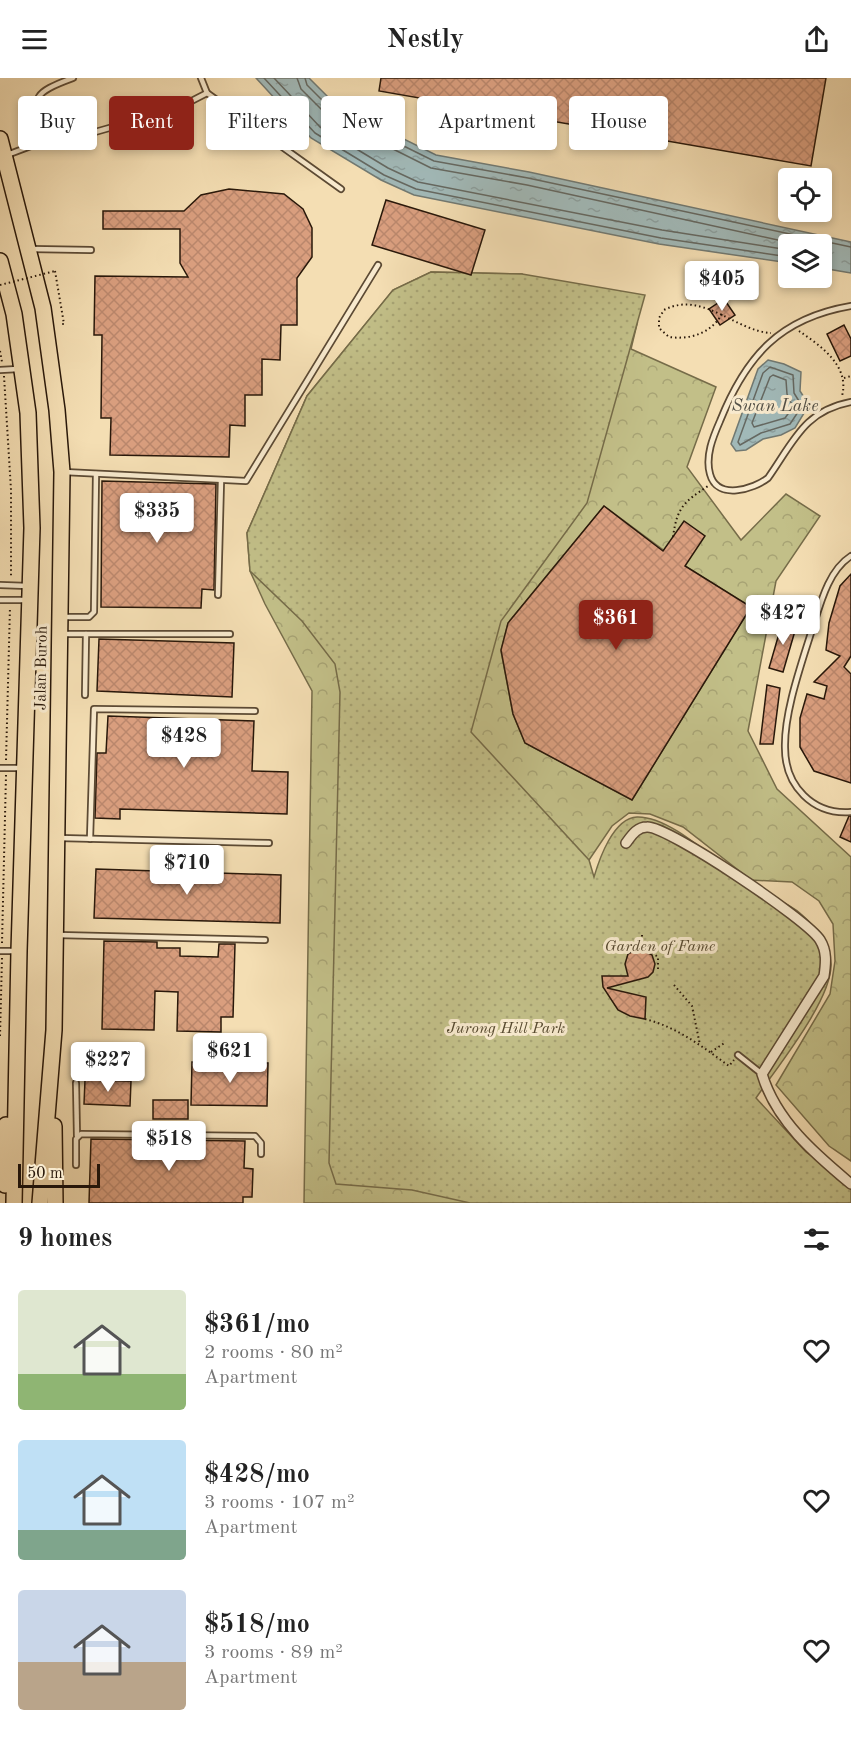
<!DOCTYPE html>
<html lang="en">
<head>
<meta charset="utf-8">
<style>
	:root { --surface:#fff; --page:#f2f2f2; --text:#222; --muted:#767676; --accent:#8f2418 }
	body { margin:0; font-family:"Old Standard TT",serif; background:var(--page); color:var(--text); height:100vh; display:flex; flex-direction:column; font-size:22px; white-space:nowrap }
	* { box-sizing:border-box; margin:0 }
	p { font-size:20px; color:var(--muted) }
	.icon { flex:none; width:33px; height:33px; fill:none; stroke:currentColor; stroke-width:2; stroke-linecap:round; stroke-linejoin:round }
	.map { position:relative; height:1125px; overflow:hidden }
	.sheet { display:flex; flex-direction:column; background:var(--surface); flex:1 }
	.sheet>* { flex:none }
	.banner { position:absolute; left:18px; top:18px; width:816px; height:54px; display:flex; gap:12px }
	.tools { position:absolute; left:778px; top:90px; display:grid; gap:12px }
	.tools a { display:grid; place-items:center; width:54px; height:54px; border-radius:6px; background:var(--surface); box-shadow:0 3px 9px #0003; font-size:30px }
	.scale { position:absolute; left:18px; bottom:15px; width:82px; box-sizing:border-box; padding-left:6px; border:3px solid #29180a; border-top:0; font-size:16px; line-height:21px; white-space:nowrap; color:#29180a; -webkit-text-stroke:4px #f8eace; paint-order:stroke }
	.price { position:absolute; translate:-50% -51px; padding:0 14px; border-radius:6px; background:#fff; color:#222; font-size:20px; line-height:39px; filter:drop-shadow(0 2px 3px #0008) }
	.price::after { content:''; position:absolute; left:50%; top:36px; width:18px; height:14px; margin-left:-9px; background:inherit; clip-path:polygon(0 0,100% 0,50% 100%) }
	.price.active { background:var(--accent); color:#fff }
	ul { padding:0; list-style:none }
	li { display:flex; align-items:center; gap:18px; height:150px; padding:0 18px }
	li span { display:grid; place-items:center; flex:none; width:168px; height:120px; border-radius:6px; color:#555 }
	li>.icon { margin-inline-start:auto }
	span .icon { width:72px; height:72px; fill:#fffc; stroke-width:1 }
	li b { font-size:26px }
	h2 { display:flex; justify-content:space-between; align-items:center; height:72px; padding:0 18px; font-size:26px }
	.tag { padding:0 21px; border-radius:6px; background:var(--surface); box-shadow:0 3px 9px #0003; font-size:21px; line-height:54px }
	.tag.active { background:var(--accent); color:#fff }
	header { display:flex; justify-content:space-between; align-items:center; height:78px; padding:0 18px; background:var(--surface); font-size:27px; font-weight:700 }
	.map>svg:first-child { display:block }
</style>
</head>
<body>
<header><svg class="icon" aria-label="menu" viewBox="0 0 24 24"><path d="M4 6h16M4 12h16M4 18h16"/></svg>Nestly<svg class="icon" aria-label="share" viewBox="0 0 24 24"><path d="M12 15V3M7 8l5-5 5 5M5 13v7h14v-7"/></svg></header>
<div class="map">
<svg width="851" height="1125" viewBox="0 0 851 1125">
	<defs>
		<pattern id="forest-crowns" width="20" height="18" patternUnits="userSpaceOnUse" patternTransform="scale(1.5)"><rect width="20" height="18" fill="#c2bf88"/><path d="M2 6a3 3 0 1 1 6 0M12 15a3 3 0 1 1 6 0" fill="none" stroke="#a7a374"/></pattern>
		<pattern id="park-dots" width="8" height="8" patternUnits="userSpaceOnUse" patternTransform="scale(1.5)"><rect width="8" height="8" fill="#c2bf88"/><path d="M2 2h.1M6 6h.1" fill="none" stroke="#a7a374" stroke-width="1.8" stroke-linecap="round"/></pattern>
		<pattern id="water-ripples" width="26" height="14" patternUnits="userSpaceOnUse" patternTransform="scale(1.5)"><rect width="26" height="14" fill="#a1b9b8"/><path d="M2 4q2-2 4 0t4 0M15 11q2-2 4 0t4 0" fill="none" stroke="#8b9e9d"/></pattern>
		<pattern id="building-cross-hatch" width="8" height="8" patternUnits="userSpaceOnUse" patternTransform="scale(1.5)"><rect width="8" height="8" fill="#d99e7e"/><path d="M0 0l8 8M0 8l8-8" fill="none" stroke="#ba876c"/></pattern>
	</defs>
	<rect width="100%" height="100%" fill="#f4deb3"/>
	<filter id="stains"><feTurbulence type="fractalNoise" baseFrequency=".00333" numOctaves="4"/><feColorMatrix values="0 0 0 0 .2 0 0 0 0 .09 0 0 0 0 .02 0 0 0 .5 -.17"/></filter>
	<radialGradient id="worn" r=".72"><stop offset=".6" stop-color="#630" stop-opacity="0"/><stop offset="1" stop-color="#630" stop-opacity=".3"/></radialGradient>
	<path fill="url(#forest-crowns)" stroke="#766c49" stroke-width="1.5" fill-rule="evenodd" d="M431,194l91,2 -7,164 122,-114 -6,25 85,38 -29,80 54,73 45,-46 34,22 -44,65 -28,150 29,58 74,68v304l-22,-15 -53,-61 54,-91 5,-33 -2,-37 -14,-23 -27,-19 -41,-2 -68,-53 -33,-13 -21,-1 -17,13 -23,34 17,108 75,90 153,114 17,31h-547l8,-512 -47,-87 -15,-33 -3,-38 60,-137 86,-106zM604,428l81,60 66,41 -119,193 -107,-57 -12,-29 -12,-63 7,-28z"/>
	<path fill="url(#park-dots)" stroke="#766c49" stroke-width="1.5" d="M431,194l91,2 123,21 -58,208 -86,118 -30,111 118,128 5,17c5,-17 19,-59 43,-60 37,-1 85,52 116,70 15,9 35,15 48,27 14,12 29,31 30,50 1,36 -54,103 -75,134l50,54 45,32v19h-381l-58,-13 -76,-6 -7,-21 11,-471 -5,-28 -33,-43 -52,-50 -3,-38 60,-137 86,-106z"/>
	<g fill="url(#water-ripples)" stroke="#717972" stroke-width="1.5">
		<path d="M256,0h53l28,28 99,49 93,17 322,70v31l-29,-5v-24h-33v19l-130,-19 -245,-49 -33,-15 -70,-42z"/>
		<path d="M768,282l16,4 17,8 -1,19 9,14 -14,23 -14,7 -18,4 -17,11 -10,1 -5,-7 27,-75z"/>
	</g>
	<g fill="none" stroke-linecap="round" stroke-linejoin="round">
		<g stroke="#656861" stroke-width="1.5">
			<path d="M264,0l51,55 69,42 32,14 245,49 128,19"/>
			<path d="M274,0l46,49 68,41 30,14 244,48 127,20"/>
			<path d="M297,0l4,11 28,28 102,51 96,17 269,59"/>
			<path d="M305,0l2,7 26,26 101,50 94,17 323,69"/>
			<path d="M770,289l23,8 1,18 8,13 -12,18 -29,9 -21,12 -2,-3 25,-69z"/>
			<path d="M773,297l13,5 1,14 6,13 -8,11 -31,9 -2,-4 18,-46z"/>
		</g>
	</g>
	<g fill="url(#building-cross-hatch)" stroke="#29180a" stroke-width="1.5">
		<path d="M381,0h445l-15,88 -432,-75z"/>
		<path d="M229,111l55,5 19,15 9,19v29l-15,21v47h-16l-1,35 -18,-1v36h-17v31l-15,-1 -1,32 -119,-2 1,-37h-10l1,-83h-8l1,-59 93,1 -8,-14v-34h-77v-18h81l17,-16z"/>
		<path d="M386,122l99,30 -14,45 -99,-30z"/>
		<path d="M724,221l11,16 -15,10 -11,-16z"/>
		<path d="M844,247l7,14v17l-11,5 -13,-27z"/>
		<path d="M102,403l114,3 -2,106 -12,-1 -1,19 -100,-1z"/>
		<path d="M604,428l59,45 21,-30 21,15 -20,30 66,41 -119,193 -107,-57 -12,-29 -12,-64 7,-27z"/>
		<path d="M851,496v82l-7,11 7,7v109l-37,-12 -14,-24v-29l7,-24 17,5 3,-13 -13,-4 26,-26 -14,-6 3,-27 11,-37z"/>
		<path d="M783,542l14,4 -14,48 -14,-4z"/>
		<path d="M99,561l135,4 -2,54 -135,-6z"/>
		<path d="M767,607l13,3 -7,56h-13z"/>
		<path d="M108,638l146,5 -2,50 36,1 -1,42 -167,-5v10l-25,-1 2,-65h9z"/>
		<path d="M849,738h2v26l-11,-5z"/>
		<path d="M96,791l185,6 -1,48 -186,-5z"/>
		<path d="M104,863l53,1v6h23v8l38,1 1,-13h16l-2,73h-12v15l-44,-1 1,-39 -23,-1 -1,39 -52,-1z"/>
		<path d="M639,870l13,7 3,9 -2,8 -5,5 -41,11 39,9 -1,22 -15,-3 -12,-6 -15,-23 -1,-11h26l-3,-12 3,-10z"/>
		<path d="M192,984l76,1 -1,43 -76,-1z"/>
		<path d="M85,1002l46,1 -1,25 -46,-2z"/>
		<rect x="153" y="1022" width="35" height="19"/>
		<path d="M91,1061l154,2 -1,27 9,1 -1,28h-9v6h-154z"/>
	</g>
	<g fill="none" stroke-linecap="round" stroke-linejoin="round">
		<defs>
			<g id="lane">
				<path d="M207,15l134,96"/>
				<path d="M44,63l16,1 116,-33 31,-16 -6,-15"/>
				<path d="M7,77l37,-14c-10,-43 -17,-46 29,-63"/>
				<path d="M31,171l60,1"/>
				<path d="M851,228c-71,12 -105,50 -131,115 -7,16 -15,35 -10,53 7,27 44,15 58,4 26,-37 36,-67 83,-76"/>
				<path d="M0,292l18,-1"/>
				<path d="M64,394l182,9 132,-216"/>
				<path d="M851,478c-25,16 -32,54 -41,80 -10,32 -26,78 -25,112 0,38 28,67 66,64"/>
				<path d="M0,507l28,1"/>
				<path d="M218,517l3,-114"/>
				<path d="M0,522h27"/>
				<path d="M63,539h26l5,-5 2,-138"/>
				<path d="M63,556h167"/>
				<path d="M85,617l1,-61"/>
				<path d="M0,690h23"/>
				<path d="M59,760l210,5"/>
				<path d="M90,761l4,-130 161,2"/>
				<path d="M58,857l207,5"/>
				<path d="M0,873h15"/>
				<path d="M738,977l24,19"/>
				<path d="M76,1005l1,53"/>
				<path d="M76,1087v-26l5,-5 174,2 6,7v11"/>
			</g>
			<path id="street" d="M626,765c6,-8 11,-16 21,-16 21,-1 161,93 173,113 7,11 6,23 4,36l-62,98c14,47 53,80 89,110"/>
			<g id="primary">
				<path d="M0,61l43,169 14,102 5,62 -8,558 -14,173"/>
				<path d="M0,183l14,53 14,99 4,115 -13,423 -5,252"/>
				<path d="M54,1048l1,77"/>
				<path d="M5,1107l1,-60"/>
			</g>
		</defs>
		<use href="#lane" stroke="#5c4a34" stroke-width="8"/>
		<use href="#street" stroke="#5c4a34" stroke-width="12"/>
		<use href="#primary" stroke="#29180a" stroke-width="18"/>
		<g stroke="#29180a" stroke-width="2" stroke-dasharray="1.5 3" stroke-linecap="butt">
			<path d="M55,193l9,53h-4"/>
			<path d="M722,236c-11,19 -31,26 -53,23l-10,-9v-10l5,-8c38,-20 71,21 107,23"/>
			<path d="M799,253c22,15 51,35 43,65"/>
			<path d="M0,273l2,11"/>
			<path d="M4,298l7,114v87"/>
			<path d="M844,300l7,-2"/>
			<path d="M673,459c4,-30 11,-35 35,-51"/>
			<path d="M6,682l4,-153"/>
			<path d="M642,857v10l16,12v13"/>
			<path d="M2,865l4,-168"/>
			<path d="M629,869l13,-2"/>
			<path d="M674,907l18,21 8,39"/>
			<path d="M645,941c32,8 58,28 84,47l5,-6"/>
			<path d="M0,958l2,-78"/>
			<path d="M711,974l15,-10"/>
		</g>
		<use href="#lane" stroke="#f8eace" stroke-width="4.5"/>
		<use href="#street" stroke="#f8eace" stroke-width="9"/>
		<use href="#primary" stroke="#f4deb3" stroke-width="15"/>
		<path stroke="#29180a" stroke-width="2" stroke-dasharray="1.5 3" stroke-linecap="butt" d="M0,207l55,-14"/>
	</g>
	<g text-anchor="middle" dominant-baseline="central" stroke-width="6" stroke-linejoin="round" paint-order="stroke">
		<g font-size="16" fill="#29180a" stroke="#f8eace">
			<text transform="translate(42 590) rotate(-89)">Jalan Buroh</text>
		</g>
		<g font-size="16" font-style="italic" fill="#574a30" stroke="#f8eace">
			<text x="660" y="869">Garden of Fame</text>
			<text x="506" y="951">Jurong Hill Park</text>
		</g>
		<g font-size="18" font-style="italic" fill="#535047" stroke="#f8eace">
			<text x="775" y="328">Swan Lake</text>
		</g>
	</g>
	<rect width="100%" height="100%" filter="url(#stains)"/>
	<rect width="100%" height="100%" fill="url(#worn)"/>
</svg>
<div class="tools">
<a><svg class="icon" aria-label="locate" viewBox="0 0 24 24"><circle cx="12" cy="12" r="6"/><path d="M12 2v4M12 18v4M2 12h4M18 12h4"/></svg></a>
<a><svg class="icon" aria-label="layers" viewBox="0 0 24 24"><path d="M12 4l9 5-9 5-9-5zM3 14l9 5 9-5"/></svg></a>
</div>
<div class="scale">50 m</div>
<b class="price" style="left:722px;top:234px">$405</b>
<b class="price" style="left:157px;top:466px">$335</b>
<b class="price" style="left:783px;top:568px">$427</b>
<b class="price active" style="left:616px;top:573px">$361</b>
<b class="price" style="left:184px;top:691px">$428</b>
<b class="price" style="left:187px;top:818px">$710</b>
<b class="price" style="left:230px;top:1006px">$621</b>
<b class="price" style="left:108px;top:1015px">$227</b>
<b class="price" style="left:169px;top:1094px">$518</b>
<div class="banner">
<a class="tag">Buy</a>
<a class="tag active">Rent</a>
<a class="tag">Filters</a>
<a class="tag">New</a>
<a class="tag">Apartment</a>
<a class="tag">House</a>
</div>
</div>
<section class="sheet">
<h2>9 homes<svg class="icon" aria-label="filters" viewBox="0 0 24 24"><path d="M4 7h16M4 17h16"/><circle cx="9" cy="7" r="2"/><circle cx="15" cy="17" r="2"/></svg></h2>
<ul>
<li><span style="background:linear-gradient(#dfe7d0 70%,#8fb573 0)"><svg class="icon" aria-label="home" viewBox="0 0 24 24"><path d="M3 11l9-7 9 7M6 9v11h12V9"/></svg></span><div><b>$361/mo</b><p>2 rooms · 80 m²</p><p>Apartment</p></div><svg class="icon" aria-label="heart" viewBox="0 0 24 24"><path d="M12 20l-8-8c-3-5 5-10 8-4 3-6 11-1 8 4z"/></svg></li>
<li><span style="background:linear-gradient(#bfe0f5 75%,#7fa58c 0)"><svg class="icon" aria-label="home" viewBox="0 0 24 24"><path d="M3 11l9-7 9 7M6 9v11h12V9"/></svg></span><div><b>$428/mo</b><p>3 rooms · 107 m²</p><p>Apartment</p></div><svg class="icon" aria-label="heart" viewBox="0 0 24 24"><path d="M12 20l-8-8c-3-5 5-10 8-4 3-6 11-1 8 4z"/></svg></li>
<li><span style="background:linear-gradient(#c9d6e8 60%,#b9a48a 0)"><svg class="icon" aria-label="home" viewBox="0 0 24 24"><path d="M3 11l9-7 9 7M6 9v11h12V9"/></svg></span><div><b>$518/mo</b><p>3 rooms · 89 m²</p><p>Apartment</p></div><svg class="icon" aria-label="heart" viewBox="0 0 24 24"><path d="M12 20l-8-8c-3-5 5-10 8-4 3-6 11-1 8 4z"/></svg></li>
</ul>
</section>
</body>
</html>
